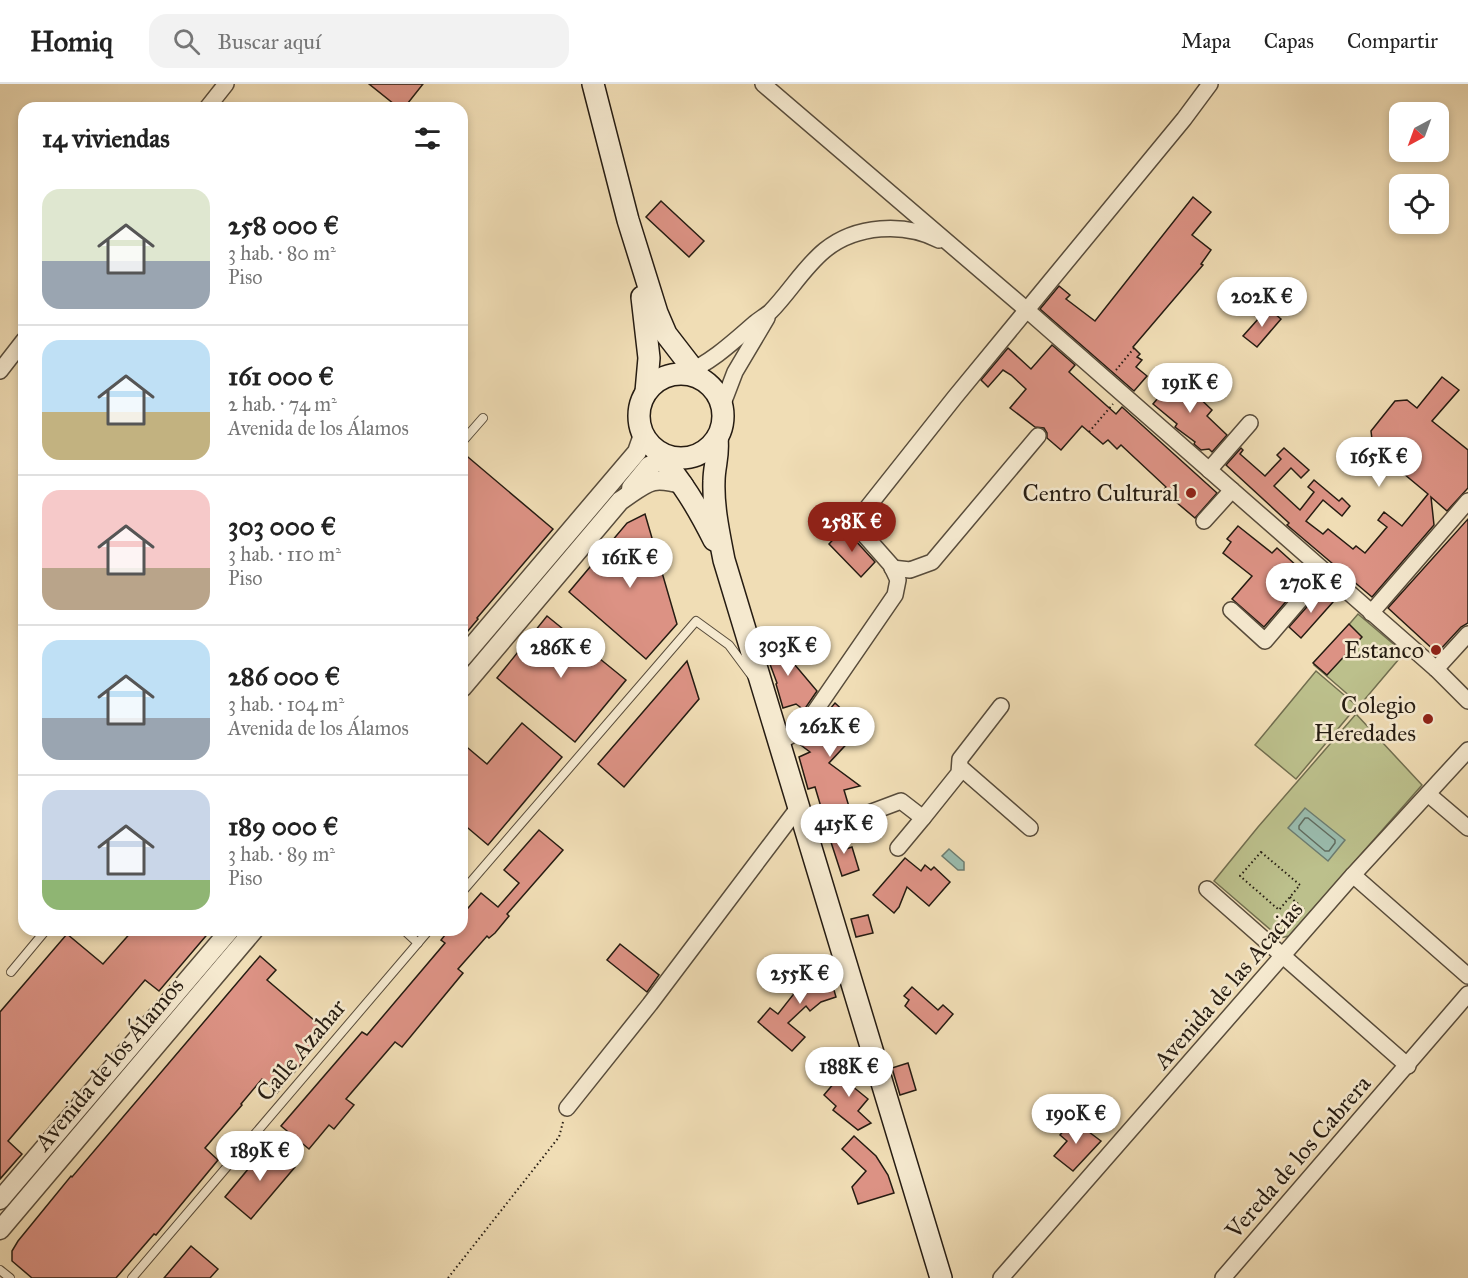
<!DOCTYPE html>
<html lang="es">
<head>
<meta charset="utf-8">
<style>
	:root { --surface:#fff; --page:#f2f2f2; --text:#222; --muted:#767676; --line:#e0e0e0; --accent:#8f2418 }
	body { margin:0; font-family:"IM FELL Great Primer",serif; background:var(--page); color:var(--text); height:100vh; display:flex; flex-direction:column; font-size:22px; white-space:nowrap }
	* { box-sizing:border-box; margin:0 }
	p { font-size:20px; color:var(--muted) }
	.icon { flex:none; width:33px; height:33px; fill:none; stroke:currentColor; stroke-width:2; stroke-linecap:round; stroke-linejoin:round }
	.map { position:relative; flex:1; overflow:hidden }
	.side { position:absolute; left:18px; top:18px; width:450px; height:834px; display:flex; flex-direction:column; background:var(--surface); border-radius:18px; box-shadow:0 3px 9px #0003 }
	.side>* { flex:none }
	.needle { width:39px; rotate:221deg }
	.fabs { position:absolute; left:1389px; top:18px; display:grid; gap:12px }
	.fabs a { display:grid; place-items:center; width:60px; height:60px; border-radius:12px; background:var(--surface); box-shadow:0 3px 9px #0003; font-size:30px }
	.price { position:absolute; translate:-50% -51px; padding:0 14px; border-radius:21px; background:#fff; color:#222; font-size:20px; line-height:39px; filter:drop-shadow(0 2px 3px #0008) }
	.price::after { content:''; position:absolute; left:50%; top:36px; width:18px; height:14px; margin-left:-9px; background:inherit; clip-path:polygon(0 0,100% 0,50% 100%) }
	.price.on { background:var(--accent); color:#fff }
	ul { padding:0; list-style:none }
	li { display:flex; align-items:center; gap:18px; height:150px; padding:0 24px }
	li+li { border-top:2px solid var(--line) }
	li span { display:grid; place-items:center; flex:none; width:168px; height:120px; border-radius:18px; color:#555 }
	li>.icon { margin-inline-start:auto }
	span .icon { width:72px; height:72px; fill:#fffc; stroke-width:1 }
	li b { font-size:26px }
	h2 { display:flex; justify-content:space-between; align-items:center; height:72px; padding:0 24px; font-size:26px }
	header { display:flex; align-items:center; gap:36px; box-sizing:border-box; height:84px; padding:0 30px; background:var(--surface); border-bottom:2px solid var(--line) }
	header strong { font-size:28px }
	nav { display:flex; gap:33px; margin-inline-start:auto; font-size:21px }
	.search { width:420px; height:54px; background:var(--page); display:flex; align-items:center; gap:15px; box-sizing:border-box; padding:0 21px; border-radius:18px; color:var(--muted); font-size:22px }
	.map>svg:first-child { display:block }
</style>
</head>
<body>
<header>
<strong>Homiq</strong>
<div class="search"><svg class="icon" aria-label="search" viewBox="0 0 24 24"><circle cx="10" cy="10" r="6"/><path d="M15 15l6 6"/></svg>Buscar aquí</div>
<nav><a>Mapa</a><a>Capas</a><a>Compartir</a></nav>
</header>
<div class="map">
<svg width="1468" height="1194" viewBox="0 0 1468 1194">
	<rect width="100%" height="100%" fill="#f0ddb5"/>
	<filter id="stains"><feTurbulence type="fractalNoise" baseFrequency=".00333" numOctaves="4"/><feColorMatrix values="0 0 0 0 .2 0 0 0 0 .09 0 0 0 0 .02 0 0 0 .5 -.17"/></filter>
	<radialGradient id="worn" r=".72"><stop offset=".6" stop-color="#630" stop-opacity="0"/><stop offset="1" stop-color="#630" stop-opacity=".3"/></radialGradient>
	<g fill="#bcc08c" stroke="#716e4f" stroke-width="1.5">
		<path d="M1358,530l46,39 -44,52 -46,-40z"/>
		<path d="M1316,587l41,35 -61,73 -41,-34z"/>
		<path d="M1356,630l66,71 -133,151 -9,2 -66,-57 44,-54z"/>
	</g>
	<g fill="#9abcae" stroke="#6c7c70" stroke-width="1.5">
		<path d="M1305,724l40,32 -17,21 -40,-33z"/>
		<path d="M949,765l15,13v8h-6l-16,-14z"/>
	</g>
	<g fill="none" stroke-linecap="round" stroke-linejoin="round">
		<path stroke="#606c60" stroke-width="1.5" d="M1305,734h3l27,22v3l-6,8h-4l-26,-22v-3z"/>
	</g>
	<g fill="#dc9284" stroke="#261c12" stroke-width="1.5">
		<path d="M369,0h54l-19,24h-5z"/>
		<path d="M1193,113l18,15 -19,23 19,15 -10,14 2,1 -70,82 7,7 -3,3 5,3 -6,7 11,9 -13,15 -94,-82 19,-23 11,9 -4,4 29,22z"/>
		<path d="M661,117l43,40 -15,16 -43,-40z"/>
		<path d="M1268,224l13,11 -24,28 -14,-11z"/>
		<path d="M1052,261l23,20 -6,7 47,42 6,-7 95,86 -22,25 -32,-27 3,-4 -45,-42 -4,4 -9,-9 -5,4 -21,-18 -21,24 -14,-12v-5l-3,-5 -9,-1 -25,-19 16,-19 -15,-14 -8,-5 -15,17 -7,-7 27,-32 23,21z"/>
		<path d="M1178,290l14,11 -3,3 23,22 -5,6 20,19 -15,17 -3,-3 -8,1 -7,-6 1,-2 -20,-15 2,-3 -24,-20z"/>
		<path d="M1442,293l17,13 -27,31 36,29v38l-21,23 -16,-14 3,28 -62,72 -85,-72 2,-2 -63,-58 15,-17 2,2 -3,4 25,22 16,-17 -4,-4 7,-7 25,22 -8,8 -10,-10 -17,18 26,24 14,-18 -6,-5 6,-7 25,21 3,-3 8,8 -8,10 -19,-16 -17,21 17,13 5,-5 25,20 3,-3 9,7 22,-26 -9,-7 6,-8 18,14 26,-32 -55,-46 -2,-17 24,-30 12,-1 10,8z"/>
		<path d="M462,368l91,77 -76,89 1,1 -16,19z"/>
		<path d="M645,430l32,110 -31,35 -77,-67 58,-69z"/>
		<path d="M1468,435v104l-7,4 -24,26 -49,-45z"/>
		<path d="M1238,442l34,27 5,-5 31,28 -44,51 -32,-28 20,-23 -29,-23 8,-11 -4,-3z"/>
		<path d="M844,444l31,34 -14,15 -32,-33z"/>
		<path d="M1321,507l12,11 -32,36 -12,-11z"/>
		<path d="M547,532l79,64 -51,62 -78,-64z"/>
		<path d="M1349,540l13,13 -35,38 -14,-12z"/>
		<path d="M768,549l49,58 -13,19 -8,-6 -13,4 -7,-24 1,-1 -16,-43z"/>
		<path d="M687,577l12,38 -75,88 -26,-23z"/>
		<path d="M835,619l15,14 7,-8 12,11 -40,43 31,23 -16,4 6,20 -26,7 -9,-30 -7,2 -9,-32 11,-5 -12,-9 9,-7z"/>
		<path d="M522,639l40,34 -74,88 -26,-22v-80l25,21z"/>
		<path d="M539,746l24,20 -56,64 2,2 -14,17 -6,5 -2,-2 -29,33 5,4 -61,74 -7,-5 -49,57 8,6 -20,24 -5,-4 -20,24 -28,-23 81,-94 5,3 78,-92 -4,-3 8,-10h13v-15l19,-22 17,14 21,-24 -15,-13z"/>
		<path d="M841,749l5,16 6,-2 7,23 -17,6 -13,-40z"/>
		<path d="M905,774l16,13 4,-6 6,5 3,-3 16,15 -21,24 -22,-19 -8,20 -5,6 -21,-18z"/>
		<path d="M868,831l5,18 -17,4 -5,-18z"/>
		<path d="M133,846h78l-52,61 -14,-11 -137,161 14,13 -22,25v-167l67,-78 36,30z"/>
		<path d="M620,860l39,31 -12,17 -40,-32z"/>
		<path d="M260,872l16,14 -9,10 61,52 -51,61 -15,-14 -21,25 1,1 -37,43 13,12 -62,75 -2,-1 -38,44h-84l-20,-17v-10l6,-10 53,-65 1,1z"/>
		<path d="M825,875l11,38 -15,5 -11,9 -4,-5 -18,17 17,14 -13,14 -34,-29 12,-14 8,6 26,-33 -2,-5 4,-1 9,-13z"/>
		<path d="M912,903l26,23 5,-5 10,9 -17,20 -31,-28 4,-6 -5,-4z"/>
		<path d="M851,979l12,10 -11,13 16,13 -10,12 13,12 -13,7 -25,-20 3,-4 -12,-11z"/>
		<path d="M908,979l8,27 -16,5 -8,-27z"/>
		<path d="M1073,1036l28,21 -28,30 -19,-15 13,-15 -7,-6z"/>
		<path d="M854,1052l22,20 12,19 6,18 -36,11 -6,-17 14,-16 -24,-22z"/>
		<path d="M268,1061l27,22 -44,52 -26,-22z"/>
		<path d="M191,1162l27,23 -8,9h-46z"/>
	</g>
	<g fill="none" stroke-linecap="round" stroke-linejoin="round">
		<defs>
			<g id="service">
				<path d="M462,358l21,-24"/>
				<path d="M462,808l234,-271 33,24 23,31"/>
				<path d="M404,846l14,13"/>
				<path d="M11,888l35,-42"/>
				<path d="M0,1186l10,8"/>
				<path d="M132,1194l297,-348"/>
			</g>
			<g id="minor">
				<path d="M763,0l265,227 408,358 32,32"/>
				<path d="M207,24l19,-24"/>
				<path d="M0,287l24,-31"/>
				<path d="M684,290c28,-12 49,-32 71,-51 5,-4 10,-7 15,-11 19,-19 34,-45 55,-62 31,-25 79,-28 114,-10"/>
				<path d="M722,322l13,-34 32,-54"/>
				<path d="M1209,386l41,-47"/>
				<path d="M1204,437l28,-31"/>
				<path d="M892,484l18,2 22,-8 106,-126"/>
				<path d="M1231,526l34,31 59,-69"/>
				<path d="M1371,529l97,-112"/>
				<path d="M1436,585l32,-35"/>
				<path d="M778,659l22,-13 11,-13 84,-122 3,-15 -7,-15 -31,-35v-12l7,-10 88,-111 229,-278 26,-35"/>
				<path d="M960,683l70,61"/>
				<path d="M1428,710l40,34"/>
				<path d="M805,748l40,-10 56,-21 22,17 36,-45 1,-14 41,-53"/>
				<path d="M898,764l25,-30"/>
				<path d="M1353,791l115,101"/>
				<path d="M1207,805l201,177"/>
				<path d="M567,1024l83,-104 148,-196"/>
				<path d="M1001,1194l352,-403 115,-125"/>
				<path d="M1223,1194l245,-284"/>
			</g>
			<g id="tertiary">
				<path d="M631,404l18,-22 19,-9"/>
				<path d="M462,574l175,-206 6,-17"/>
				<path d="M462,604l158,-187c28,-19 30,-26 64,-16"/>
				<path d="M0,1116l230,-270"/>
				<path d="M0,1146l254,-300"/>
			</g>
			<g id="secondary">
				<path d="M593,0l35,136 29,93 9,21 34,44"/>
				<path d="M642,213l7,61 -3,34"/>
				<circle cx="681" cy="332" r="42"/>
				<path d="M717,355c2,17 -3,27 -3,42 -1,26 5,53 10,79l217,718"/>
				<path d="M657,368c25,30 40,54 57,88"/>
			</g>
		</defs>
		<use href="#service" stroke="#584c3b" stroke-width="10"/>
		<use href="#minor" stroke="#584c3b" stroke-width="18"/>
		<use href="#tertiary" stroke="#584c3b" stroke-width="21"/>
		<use href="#secondary" stroke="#261c12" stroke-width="24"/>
		<g stroke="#261c12" stroke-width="2" stroke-dasharray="1.5 3" stroke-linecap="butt">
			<path d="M1116,286l19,-23"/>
			<path d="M1089,348l24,-28"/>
			<path d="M1261,768l39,33 -21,25 -39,-34z"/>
			<path d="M1290,813l14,12"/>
			<path d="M448,1194l111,-141 4,-15"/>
		</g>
		<use href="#service" stroke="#f5e9cf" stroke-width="8"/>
		<use href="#minor" stroke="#f5e9cf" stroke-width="15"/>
		<use href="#tertiary" stroke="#f5e9cf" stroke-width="18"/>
		<use href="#secondary" stroke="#f5e9cf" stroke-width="21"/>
	</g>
	<g fill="#8f2418" stroke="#f5e9cf" stroke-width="2">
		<circle cx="1191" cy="409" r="6"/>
		<circle cx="1436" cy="566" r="6"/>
		<circle cx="1428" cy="635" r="6"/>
	</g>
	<g text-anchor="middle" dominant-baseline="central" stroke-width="5" stroke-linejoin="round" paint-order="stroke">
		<g font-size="24" fill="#261c12" stroke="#f5e9cf" text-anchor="end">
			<text x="1179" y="409">Centro Cultural</text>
			<text x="1424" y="566">Estanco</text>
			<text x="1416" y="621">Colegio<tspan x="1416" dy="28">Heredades</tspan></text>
		</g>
		<g font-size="24" fill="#261c12" stroke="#f5e9cf">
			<text transform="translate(1228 901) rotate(-49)">Avenida de las Acacias</text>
			<text transform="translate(301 966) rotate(-50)">Calle Azahar</text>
			<text transform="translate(109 980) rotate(-50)">Avenida de los Álamos</text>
			<text transform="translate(1298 1073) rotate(-49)">Vereda de los Cabrera</text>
		</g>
	</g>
	<rect width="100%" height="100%" filter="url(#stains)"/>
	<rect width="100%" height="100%" fill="url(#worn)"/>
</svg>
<div class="fabs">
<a><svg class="needle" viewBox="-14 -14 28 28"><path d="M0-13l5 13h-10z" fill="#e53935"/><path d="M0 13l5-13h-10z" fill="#767676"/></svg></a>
<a><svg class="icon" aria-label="locate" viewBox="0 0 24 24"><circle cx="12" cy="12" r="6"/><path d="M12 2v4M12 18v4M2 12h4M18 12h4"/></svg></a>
</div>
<b class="price" style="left:1262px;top:244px">202K €</b>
<b class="price" style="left:1190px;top:330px">191K €</b>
<b class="price" style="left:1379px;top:404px">165K €</b>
<b class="price on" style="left:852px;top:469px">258K €</b>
<b class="price" style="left:630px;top:505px">161K €</b>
<b class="price" style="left:1311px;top:530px">270K €</b>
<b class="price" style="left:788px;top:593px">303K €</b>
<b class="price" style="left:561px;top:595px">286K €</b>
<b class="price" style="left:830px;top:674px">262K €</b>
<b class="price" style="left:844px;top:771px">415K €</b>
<b class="price" style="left:800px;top:921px">255K €</b>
<b class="price" style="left:849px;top:1014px">188K €</b>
<b class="price" style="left:1076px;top:1061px">190K €</b>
<b class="price" style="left:260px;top:1098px">189K €</b>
<section class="side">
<h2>14 viviendas<svg class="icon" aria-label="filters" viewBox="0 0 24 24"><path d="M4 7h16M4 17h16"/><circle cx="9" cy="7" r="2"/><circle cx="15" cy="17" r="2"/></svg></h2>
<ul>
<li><span style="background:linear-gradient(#dfe7d0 60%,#9aa5b1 0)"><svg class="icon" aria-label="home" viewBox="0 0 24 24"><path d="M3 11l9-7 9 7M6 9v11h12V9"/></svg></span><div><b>258 000 €</b><p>3 hab. · 80 m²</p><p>Piso</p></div></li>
<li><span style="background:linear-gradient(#bfe0f5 60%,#c2b280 0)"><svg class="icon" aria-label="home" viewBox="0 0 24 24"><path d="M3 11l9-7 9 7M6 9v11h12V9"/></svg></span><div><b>161 000 €</b><p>2 hab. · 74 m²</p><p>Avenida de los Álamos</p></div></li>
<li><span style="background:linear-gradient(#f6c9c9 65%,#b9a48a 0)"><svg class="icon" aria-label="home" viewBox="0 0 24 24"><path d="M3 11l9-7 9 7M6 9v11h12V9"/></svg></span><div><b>303 000 €</b><p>3 hab. · 110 m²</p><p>Piso</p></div></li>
<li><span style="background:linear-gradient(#bfe0f5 65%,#9aa5b1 0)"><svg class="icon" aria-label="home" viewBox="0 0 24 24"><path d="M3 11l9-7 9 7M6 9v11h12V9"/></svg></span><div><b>286 000 €</b><p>3 hab. · 104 m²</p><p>Avenida de los Álamos</p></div></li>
<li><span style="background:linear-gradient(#c9d6e8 75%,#8fb573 0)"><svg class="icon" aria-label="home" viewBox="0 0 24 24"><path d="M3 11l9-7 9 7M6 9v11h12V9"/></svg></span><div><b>189 000 €</b><p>3 hab. · 89 m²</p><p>Piso</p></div></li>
</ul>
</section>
</div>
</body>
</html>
